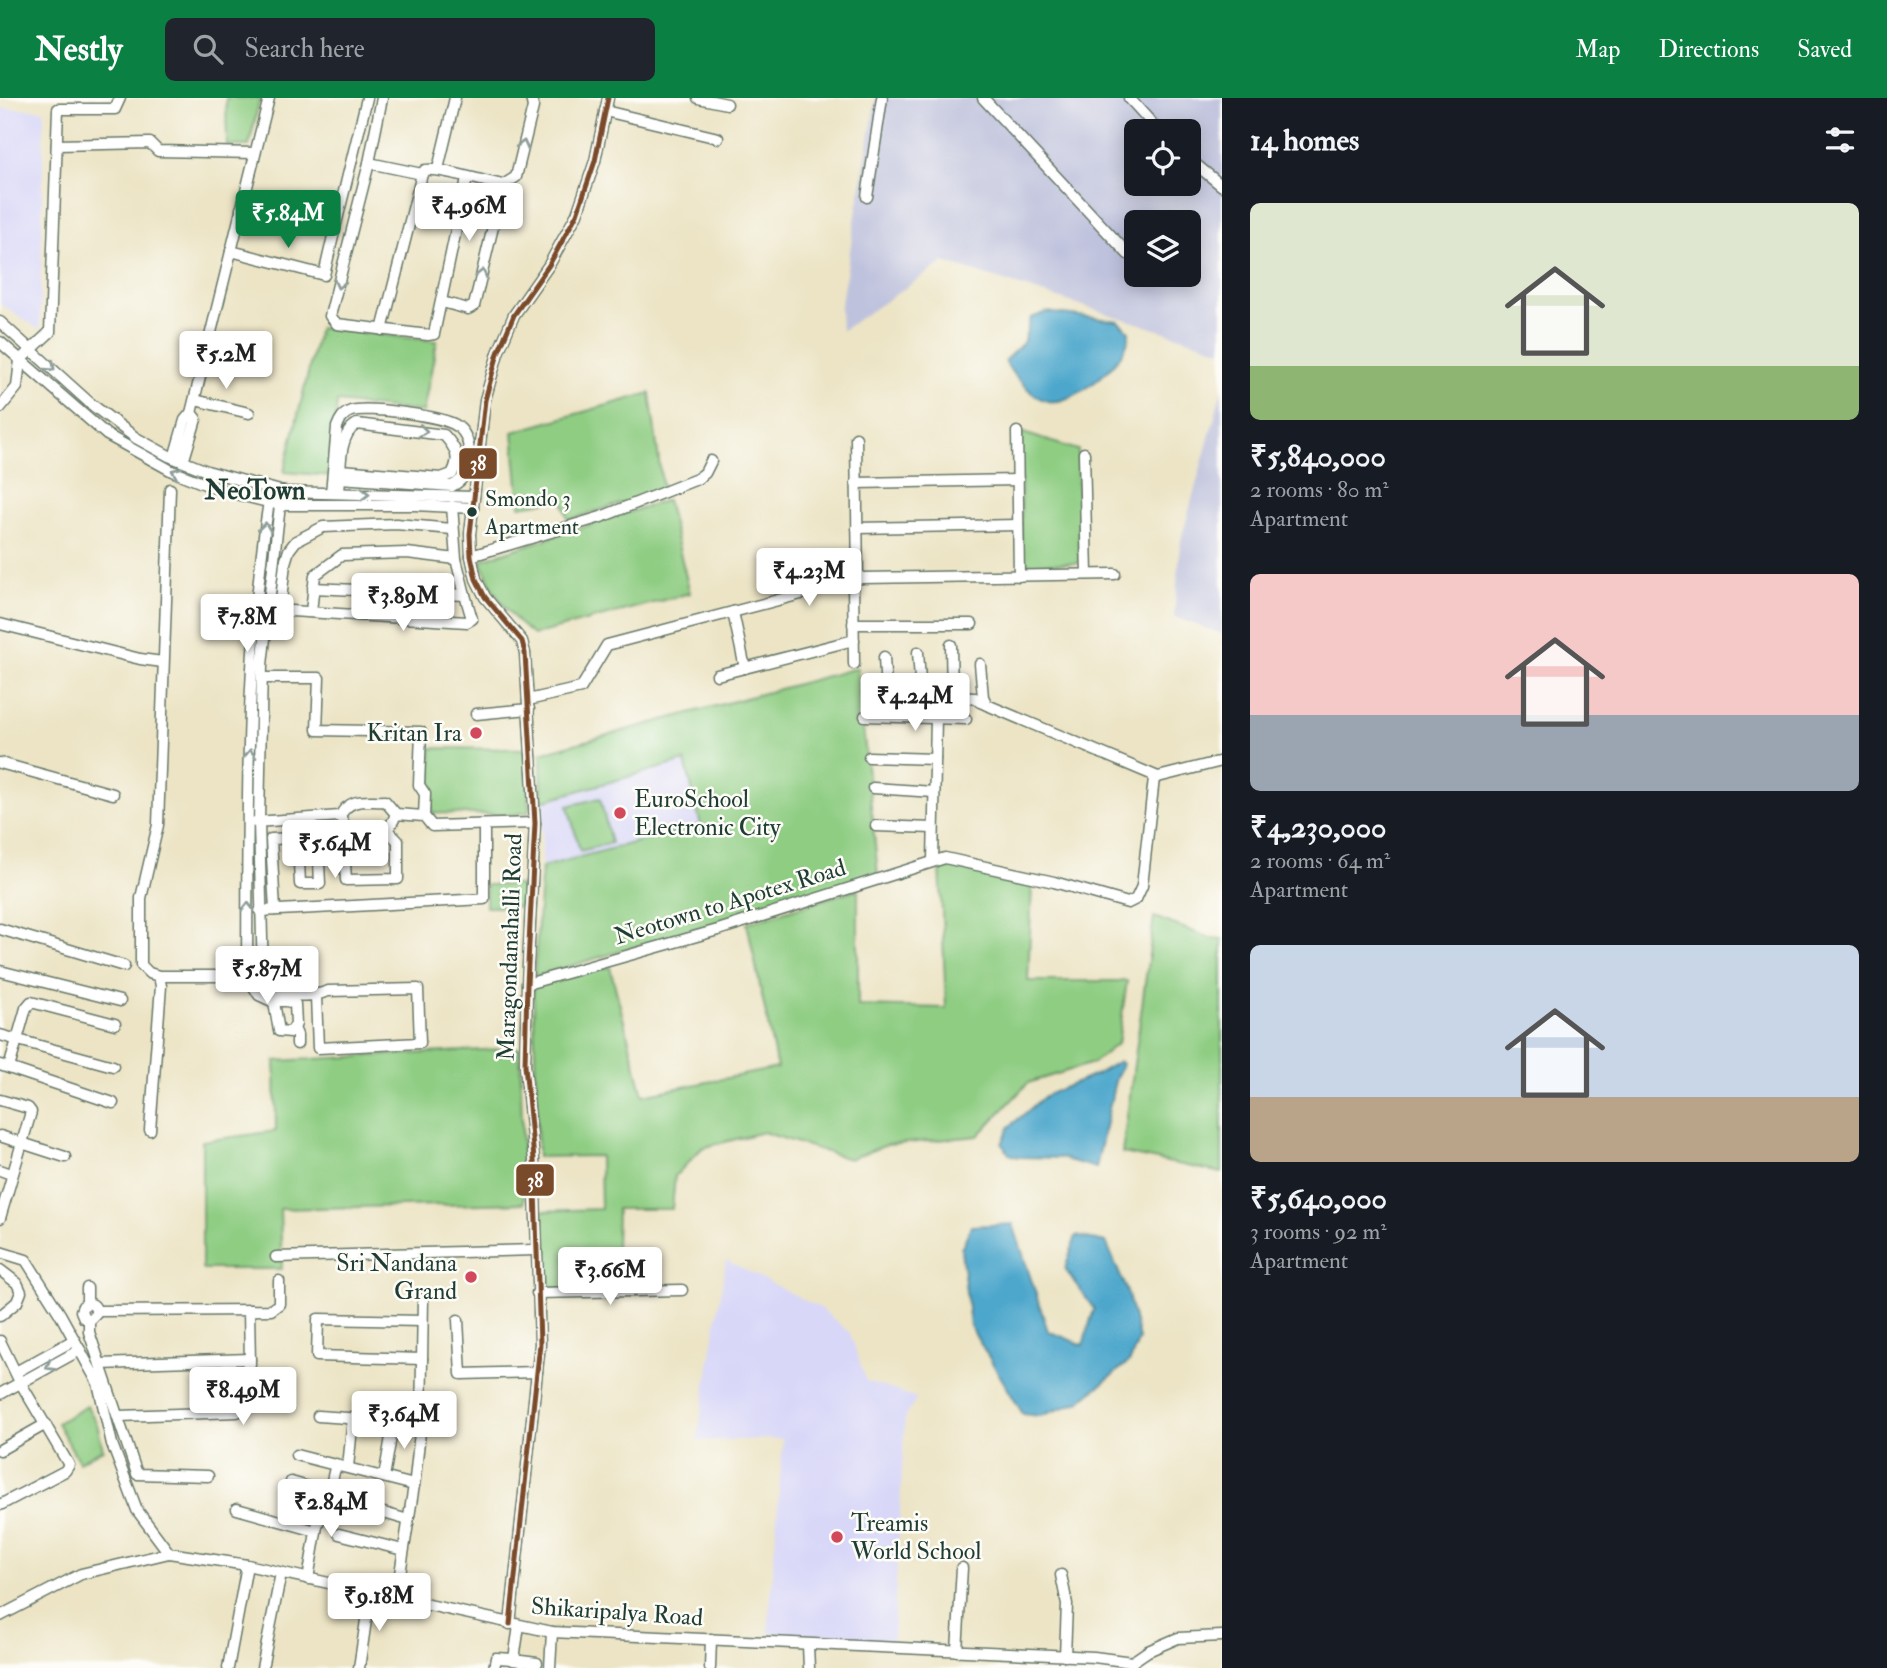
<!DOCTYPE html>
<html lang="en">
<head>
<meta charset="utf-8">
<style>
	:root { --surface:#171b24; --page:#20242c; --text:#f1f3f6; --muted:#9ea1a6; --accent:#0b8043 }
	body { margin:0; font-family:"IM FELL Double Pica",serif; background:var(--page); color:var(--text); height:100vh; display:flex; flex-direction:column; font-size:26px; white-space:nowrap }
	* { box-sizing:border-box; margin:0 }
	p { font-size:23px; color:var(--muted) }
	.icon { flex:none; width:38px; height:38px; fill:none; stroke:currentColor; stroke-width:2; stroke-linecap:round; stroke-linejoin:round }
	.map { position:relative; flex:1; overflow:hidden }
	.panel { display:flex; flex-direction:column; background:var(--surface); width:665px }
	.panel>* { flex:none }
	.controls { position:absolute; left:1124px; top:21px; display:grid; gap:14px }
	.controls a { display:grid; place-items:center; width:77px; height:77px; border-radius:10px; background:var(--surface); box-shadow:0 4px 18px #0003; font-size:35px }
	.price { position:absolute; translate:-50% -60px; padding:0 16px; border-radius:7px; background:#fff; color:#222; font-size:23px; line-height:46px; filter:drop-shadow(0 2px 4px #0008) }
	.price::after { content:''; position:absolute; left:50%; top:42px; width:21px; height:16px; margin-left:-10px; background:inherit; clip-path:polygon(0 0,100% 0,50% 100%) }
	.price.current { background:var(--accent); color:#fff }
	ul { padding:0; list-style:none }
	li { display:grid; align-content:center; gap:14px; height:371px; padding:0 28px }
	li span { display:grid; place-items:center; height:217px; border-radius:10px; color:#555 }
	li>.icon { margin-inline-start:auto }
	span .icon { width:126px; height:126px; fill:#fffc; stroke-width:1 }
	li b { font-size:30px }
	h2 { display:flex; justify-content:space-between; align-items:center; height:84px; padding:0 28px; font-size:30px }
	header { display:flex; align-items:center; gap:42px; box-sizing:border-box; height:98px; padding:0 35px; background:var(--accent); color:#fff }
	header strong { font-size:33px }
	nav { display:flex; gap:38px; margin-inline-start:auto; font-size:24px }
	.search { width:490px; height:63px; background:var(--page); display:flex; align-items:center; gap:18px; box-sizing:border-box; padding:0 24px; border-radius:10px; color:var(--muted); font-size:26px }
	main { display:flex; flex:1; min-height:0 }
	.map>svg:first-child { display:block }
</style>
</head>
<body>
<header>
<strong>Nestly</strong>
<div class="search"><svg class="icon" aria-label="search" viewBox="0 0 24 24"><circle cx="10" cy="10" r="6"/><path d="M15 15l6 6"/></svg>Search here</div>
<nav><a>Map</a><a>Directions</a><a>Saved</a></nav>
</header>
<main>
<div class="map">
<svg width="1222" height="1570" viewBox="0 0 1222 1570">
	<rect width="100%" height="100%" fill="#fdfcf7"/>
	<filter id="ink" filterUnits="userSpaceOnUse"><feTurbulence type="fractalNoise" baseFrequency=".0143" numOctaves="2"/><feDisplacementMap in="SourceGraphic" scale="14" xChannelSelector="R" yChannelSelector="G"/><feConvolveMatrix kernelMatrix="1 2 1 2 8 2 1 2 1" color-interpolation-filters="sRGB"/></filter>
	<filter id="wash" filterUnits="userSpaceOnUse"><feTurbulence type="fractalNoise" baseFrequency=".00686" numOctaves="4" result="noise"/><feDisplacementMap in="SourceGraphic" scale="28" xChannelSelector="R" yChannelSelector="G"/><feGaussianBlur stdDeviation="1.57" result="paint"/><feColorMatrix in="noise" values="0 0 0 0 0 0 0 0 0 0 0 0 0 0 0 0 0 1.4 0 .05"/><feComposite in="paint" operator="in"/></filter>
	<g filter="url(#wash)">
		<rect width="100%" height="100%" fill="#ece4c5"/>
		<g fill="#d8d7f8">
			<path d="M0,10l44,2 -4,220 -40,-26z"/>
			<path d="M685,663l16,64 -159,42v-66z"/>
			<path d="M726,1162l94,48 30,25 16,48 51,17 -12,19 -12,224 -125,-8 15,-194 -86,2z"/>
		</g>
		<g fill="#bfc2dd" fill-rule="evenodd">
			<path d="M876,0h346v252l-278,-88 -103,69 -1,-22zM1136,33h52v53h-52zM1136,124h52v53h-52z"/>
			<path d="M1222,292v244l-48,-17 7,-77z"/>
		</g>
		<g fill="#8fcd83" stroke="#57855c" stroke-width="2">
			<path d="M226,0h34l-11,48h-22z"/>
			<path d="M319,230l118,13 -14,71 -86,-10 -5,74 -48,-4z"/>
			<path d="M650,295l13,98 -95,29 -6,-21 -42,7 -7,-74z"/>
			<path d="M1020,334l58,18 1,113 -57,1z"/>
			<path d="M667,402l23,93 -157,42c-26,-20 -42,-44 -52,-75z"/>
			<path d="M857,570l21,206 -344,103 8,-110 159,-42 -16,-64 -143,40 -1,-48z"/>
			<path d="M431,650l95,1 3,63 -20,3 -77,-2z"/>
			<path d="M600,700l11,45 -31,8 -12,-45z"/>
			<path d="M940,767l92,19 -4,97h99l-9,62 -25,20 -65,20 -50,53 -91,9 -38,14 -86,-27 -61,16 -27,28 -3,33h-55l-2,79 -70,2 -4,-79 60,-2 -1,-53 -62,1 -5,-173 77,-17 33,128 134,-27 -30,-145 111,-34v117l88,2z"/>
			<rect x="486" y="787" width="39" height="22"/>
			<path d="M1154,819l56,21 12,1v234l-100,-20z"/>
			<path d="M520,950l4,155 -244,6 2,60h-80v-128l74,-10 -1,-70z"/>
			<path d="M87,1308l10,18 6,25 -24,13 -22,-39z"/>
		</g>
		<g fill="#4ea7cc" stroke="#367280" stroke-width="2">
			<path d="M1047,214l71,9 11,10c3,27 -54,75 -81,70 -11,-2 -19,-11 -27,-19 -7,-7 -12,-12 -16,-22l18,-17 8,-25z"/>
			<path d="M1119,963l3,3 -7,17 -19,87 -35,-10 -43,-1 -9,-3 -7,-10 7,-17 36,-31 52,-22z"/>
			<path d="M1013,1126l35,107 35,14 11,-36 -29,-40 11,-33 30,6 22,52 11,45 -9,22 -51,41 -39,14 -17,-2 -53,-88 -9,-77 10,-23z"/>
		</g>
	</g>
	<g filter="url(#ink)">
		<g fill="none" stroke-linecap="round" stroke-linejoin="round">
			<defs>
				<g id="minor">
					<path d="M382,0l-13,65 -39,153 7,8 91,11 6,-1 33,-156"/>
					<path d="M698,0l29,6"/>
					<path d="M983,0l145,156"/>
					<path d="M1129,0l30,33"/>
					<path d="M605,13l113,27"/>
					<path d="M57,47l93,-2 8,8 97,2"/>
					<path d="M1188,60l34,28"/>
					<path d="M369,65l53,11 3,-4c15,-3 59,12 78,15l13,-8 17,-70 -2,-9"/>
					<path d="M438,71l17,-71"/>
					<path d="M867,99l15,-99"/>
					<path d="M241,111l93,23 33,-134"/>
					<path d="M231,153l93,24 10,-43"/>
					<path d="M442,204l26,7 6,-3 29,-121"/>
					<path d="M0,224l91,82 45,34 33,18 38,15 77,21 190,5"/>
					<path d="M382,232l40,-156"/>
					<path d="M0,244l107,93 65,36 48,19 60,15h135l58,3"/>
					<path d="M195,302l54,13"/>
					<path d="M0,310l17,-21 3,-27 30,-28 8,-223h57l5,-11"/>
					<path d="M191,315l78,-315"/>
					<path d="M1017,334l2,144"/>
					<path d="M856,340l2,141"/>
					<path d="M1084,355l3,121"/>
					<path d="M174,360l11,-38 6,-7 5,6 -13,43"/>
					<path d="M856,385l162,-3"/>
					<path d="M170,391l-12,336 -17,73v67l8,8 10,3h88l12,19 15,7"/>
					<path d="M271,391c-27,161 -23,325 -24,487l16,1 -4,-155 3,-157 18,-160 4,-13"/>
					<path d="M331,395l6,-66c3,-8 6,-13 14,-16 16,-5 93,5 106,15 11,8 13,22 11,34 -2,13 -4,20 -16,26l-112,-8"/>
					<path d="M339,395c2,-20 -2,-58 18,-69l87,11c12,13 17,23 8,39l-11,4 -100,-8"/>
					<path d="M857,430l161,-3"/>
					<path d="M471,458l130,-39 96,-38 8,-6 6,-12"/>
					<path d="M853,483l1,83"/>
					<path d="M313,490l152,7 -9,-36 -4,-53"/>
					<path d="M275,512l192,12 5,-3 -7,-24"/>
					<path d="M280,512l5,-47 4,-13 7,-9 27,-14 73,-3 56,5"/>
					<path d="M311,514l4,-37 27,-20 65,-2 49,6"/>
					<path d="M733,514l12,56"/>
					<path d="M0,526l140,35 23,3"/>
					<path d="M853,526h119"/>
					<path d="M951,547l1,51"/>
					<path d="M918,554l3,42"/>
					<path d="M884,559l2,36"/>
					<path d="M980,566l3,33 4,8"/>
					<path d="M717,577l137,-35"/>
					<path d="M262,580h57l-2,52 104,2 -2,53 6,9 -1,22"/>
					<path d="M875,595l100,5 5,4 178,75"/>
					<path d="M528,602l53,-12 26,-43 255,-67 253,-4"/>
					<path d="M476,616l53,-5"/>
					<path d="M865,618l101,3"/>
					<path d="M869,659l66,2"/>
					<path d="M0,665l113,31"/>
					<path d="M873,690l61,4"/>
					<path d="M396,716c-2,5 -4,12 -10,15 -11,5 -31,3 -41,-3l-5,-10c10,-19 25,-14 45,-15l11,13 28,2 8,10 103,-3"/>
					<path d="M255,724l85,-6"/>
					<path d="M876,728l57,2"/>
					<path d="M354,733l-10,15 2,34 52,-1v-38l-12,-12"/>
					<path d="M933,763l3,-143"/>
					<path d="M275,812l-4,-71 27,-1 2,46h20l-2,-43 -14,-11"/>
					<path d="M260,813l224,-12v-74"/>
					<path d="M0,831l124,37"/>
					<path d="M0,873l120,30"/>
					<path d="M263,879l2,12 3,1c19,5 41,9 60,1l90,-2 2,54 -102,5 -2,-52"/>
					<path d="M527,886l191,-54 227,-72 109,24 74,21 8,-4 6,-13 12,-108 68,-17"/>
					<path d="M276,903h11l8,3 1,20 -5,8 -12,-1 -5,-29z"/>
					<path d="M294,930l3,7v9"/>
					<path d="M0,937l113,31"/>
					<path d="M0,967l113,38"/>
					<path d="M9,970l17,-60 5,-6 84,22"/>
					<path d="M0,1002l28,8 3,4 -31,106"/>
					<path d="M150,1032l11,-144 -2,-10"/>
					<path d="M0,1038l65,21"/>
					<path d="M0,1072l11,4"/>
					<path d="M0,1154l26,8 34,54 38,69 14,61 25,66 32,43 78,12 305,67 542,25 38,5"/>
					<path d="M276,1159l259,-7"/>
					<path d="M0,1172l17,13 4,9 -4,10 -17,14"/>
					<path d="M87,1190v16l-4,2 -2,5 3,7 7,1 5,-5c1,-7 -3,-11 -9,-10"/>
					<path d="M537,1195l145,-3"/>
					<path d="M96,1213l175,-1 8,-6v-23"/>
					<path d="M89,1221v13l48,142 71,2"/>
					<path d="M458,1222l3,54 76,-2"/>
					<path d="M0,1243l20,41 49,83 -4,6 -65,34"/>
					<path d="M422,1261l-105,-3 1,-37 104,2"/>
					<path d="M100,1266l150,-5"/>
					<path d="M16,1274l58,-32"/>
					<path d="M0,1296l80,-44"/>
					<path d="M119,1318l118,-4 5,-15 -1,-23 9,-10 -1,-54"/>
					<path d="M318,1318l103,7"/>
					<path d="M0,1352l46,-26"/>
					<path d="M296,1357l118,30"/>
					<path d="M336,1366l-7,29 27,12 52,15"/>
					<path d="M348,1369l5,-49"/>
					<path d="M384,1379l10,-57"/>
					<path d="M291,1384l38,11 -12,33 -9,53"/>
					<path d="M237,1411l79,22"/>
					<path d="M289,1411l6,-25"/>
					<path d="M339,1436l64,16"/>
					<path d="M1061,1477l6,29 -2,52"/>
					<path d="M396,1501l19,-120 6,-56 2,-124"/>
					<path d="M0,1518l81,-42 88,-21"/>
					<path d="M510,1526l30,-280 -6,-185 -9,-94 2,-81 8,-161 -10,-170 -3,-12 -37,-44 -9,-18 -5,-23 -1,-22 15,-134 13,-47 16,-38 35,-50 28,-51 18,-53 13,-63"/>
					<path d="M808,1547l1,23"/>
					<path d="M957,1553l5,-83"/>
					<path d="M513,1562l24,3"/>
					<path d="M1132,1564l16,-11 30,-13 44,-2"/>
					<path d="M228,1570l19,-103"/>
					<path d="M262,1570l19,-95"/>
					<path d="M359,1570l11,-75"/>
					<path d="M494,1570l2,-10 18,1 5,-33"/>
					<path d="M550,1570l2,-36"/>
					<path d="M710,1570l1,-29"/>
				</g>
			</defs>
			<use href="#minor" stroke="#677767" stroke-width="13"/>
			<use href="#minor" stroke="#fff" stroke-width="10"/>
			<defs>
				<path id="bus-1" d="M510,1526l30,-280 -6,-185 -9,-94 2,-81 8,-161 -10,-170 -3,-12 -37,-44 -9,-18 -5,-23 -1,-22 15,-134 13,-47 16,-38 35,-50 28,-51 18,-53 13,-63"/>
			</defs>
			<use href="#bus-1" stroke="#fdfcf7" stroke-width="10"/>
			<use href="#bus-1" stroke="#7a4b2a" stroke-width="5"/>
		</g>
		<defs><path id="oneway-chevron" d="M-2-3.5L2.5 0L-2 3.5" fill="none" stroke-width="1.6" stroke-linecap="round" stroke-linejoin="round" transform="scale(1.75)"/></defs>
		<g stroke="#8f9e9a">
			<use href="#oneway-chevron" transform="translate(523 47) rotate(-76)"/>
			<use href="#oneway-chevron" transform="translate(482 176) rotate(-77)"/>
			<use href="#oneway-chevron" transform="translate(339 186) rotate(104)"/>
			<use href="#oneway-chevron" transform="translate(51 269) rotate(43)"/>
			<use href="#oneway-chevron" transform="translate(423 333) rotate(7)"/>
			<use href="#oneway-chevron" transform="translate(176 374) rotate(-157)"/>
			<use href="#oneway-chevron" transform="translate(365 396) rotate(1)"/>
			<use href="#oneway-chevron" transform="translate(265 429) rotate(-82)"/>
			<use href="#oneway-chevron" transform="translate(250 656) rotate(-88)"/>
			<use href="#oneway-chevron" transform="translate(248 809) rotate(-90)"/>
			<use href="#oneway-chevron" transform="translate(50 1268) rotate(151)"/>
		</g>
	</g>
	<circle fill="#1f3d34" stroke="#fdfcf7" stroke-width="2.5" cx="472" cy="414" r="6"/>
	<g fill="#d1495b" stroke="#fdfcf7" stroke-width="2.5">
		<circle cx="476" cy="635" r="7"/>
		<circle cx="620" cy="715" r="7"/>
		<circle cx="471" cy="1179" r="7"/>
		<circle cx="837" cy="1439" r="7"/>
	</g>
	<g text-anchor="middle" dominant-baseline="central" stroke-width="5" stroke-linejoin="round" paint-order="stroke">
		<g font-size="22" fill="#1f3d34" stroke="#fdfcf7" text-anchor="start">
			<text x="485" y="401">Smondo 3<tspan x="485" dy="28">Apartment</tspan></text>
		</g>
		<g font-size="24" fill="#1f3d34" stroke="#fdfcf7" text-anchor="end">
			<text x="462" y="635">Kritan Ira</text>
			<text x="634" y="701" text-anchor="start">EuroSchool<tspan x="634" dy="28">Electronic City</tspan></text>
			<text x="457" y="1165">Sri Nandana<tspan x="457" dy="28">Grand</tspan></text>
			<text x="851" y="1425" text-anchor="start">Treamis<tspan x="851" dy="28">World School</tspan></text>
		</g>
		<g font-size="24" fill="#1f3d34" stroke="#fdfcf7">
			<text transform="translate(730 804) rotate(-17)">Neotown to Apotex Road</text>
			<text transform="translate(510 849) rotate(-88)">Maragondanahalli Road</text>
			<text transform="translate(617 1514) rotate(4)">Shikaripalya Road</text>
		</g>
		<g font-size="26" font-weight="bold" fill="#1f3d34" stroke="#fdfcf7">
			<text x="255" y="393">NeoTown</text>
		</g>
	</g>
	<g stroke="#fdfcf7" stroke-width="2.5">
		<rect x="458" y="349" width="40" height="33" rx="7" fill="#7a4b2a"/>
		<rect x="515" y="1065" width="40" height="34" rx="7" fill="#7a4b2a"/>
	</g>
	<g font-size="19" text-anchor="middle" font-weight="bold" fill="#fff">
		<text x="478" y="372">38</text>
		<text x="535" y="1089">38</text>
	</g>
</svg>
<div class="controls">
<a><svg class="icon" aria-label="locate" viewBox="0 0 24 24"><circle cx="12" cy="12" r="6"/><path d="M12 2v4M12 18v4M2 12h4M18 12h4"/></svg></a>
<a><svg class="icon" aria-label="layers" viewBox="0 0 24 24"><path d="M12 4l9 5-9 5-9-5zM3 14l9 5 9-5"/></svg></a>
</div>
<b class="price" style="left:469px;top:145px">₹4.96M</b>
<b class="price current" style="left:288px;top:152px">₹5.84M</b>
<b class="price" style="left:226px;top:293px">₹5.2M</b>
<b class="price" style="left:809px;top:510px">₹4.23M</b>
<b class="price" style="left:403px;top:535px">₹3.89M</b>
<b class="price" style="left:247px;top:556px">₹7.8M</b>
<b class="price" style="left:915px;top:635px">₹4.24M</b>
<b class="price" style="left:335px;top:782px">₹5.64M</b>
<b class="price" style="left:267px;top:908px">₹5.87M</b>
<b class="price" style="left:610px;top:1209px">₹3.66M</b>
<b class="price" style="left:243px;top:1329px">₹8.49M</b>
<b class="price" style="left:404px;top:1353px">₹3.64M</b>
<b class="price" style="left:331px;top:1441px">₹2.84M</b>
<b class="price" style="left:379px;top:1535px">₹9.18M</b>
</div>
<section class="panel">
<h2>14 homes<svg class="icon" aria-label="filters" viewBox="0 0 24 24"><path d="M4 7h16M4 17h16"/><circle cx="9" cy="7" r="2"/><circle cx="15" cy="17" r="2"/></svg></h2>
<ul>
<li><span style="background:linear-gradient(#dfe7d0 75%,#8fb573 0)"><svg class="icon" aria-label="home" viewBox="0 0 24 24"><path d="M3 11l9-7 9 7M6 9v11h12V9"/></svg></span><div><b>₹5,840,000</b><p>2 rooms · 80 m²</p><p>Apartment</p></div></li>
<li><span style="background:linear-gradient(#f6c9c9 65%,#9aa5b1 0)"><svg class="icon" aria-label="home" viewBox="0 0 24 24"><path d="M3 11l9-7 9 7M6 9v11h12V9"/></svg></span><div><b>₹4,230,000</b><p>2 rooms · 64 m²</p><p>Apartment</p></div></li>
<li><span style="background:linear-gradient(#c9d6e8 70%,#b9a48a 0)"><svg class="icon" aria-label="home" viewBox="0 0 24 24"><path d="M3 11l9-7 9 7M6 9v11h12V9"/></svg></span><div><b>₹5,640,000</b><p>3 rooms · 92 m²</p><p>Apartment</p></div></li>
</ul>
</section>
</main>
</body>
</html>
